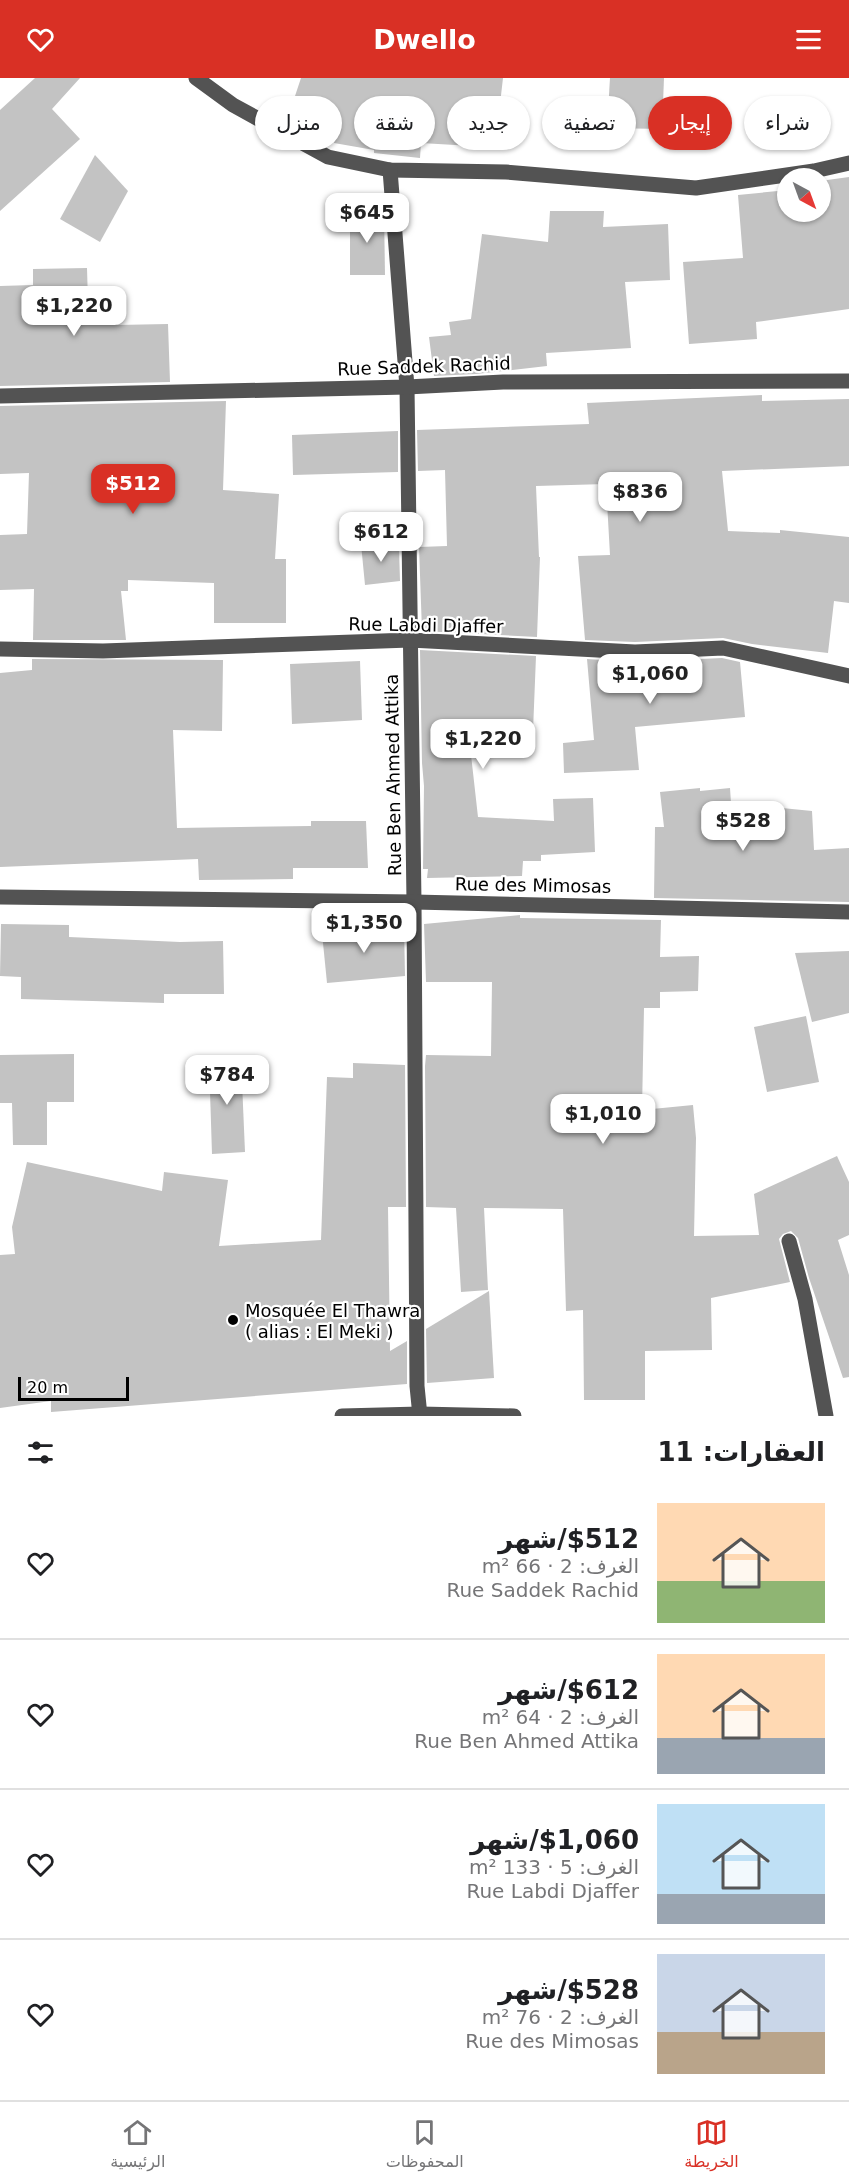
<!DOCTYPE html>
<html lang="ar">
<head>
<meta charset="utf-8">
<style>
	:root { --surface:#fff; --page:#f6f6f6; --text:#202124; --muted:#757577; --line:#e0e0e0; --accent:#d93025 }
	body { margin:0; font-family:"DejaVu Sans",Vazirmatn,sans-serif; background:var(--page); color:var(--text); direction:rtl; height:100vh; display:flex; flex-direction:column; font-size:22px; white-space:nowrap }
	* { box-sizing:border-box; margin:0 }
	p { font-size:20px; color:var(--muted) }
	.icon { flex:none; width:33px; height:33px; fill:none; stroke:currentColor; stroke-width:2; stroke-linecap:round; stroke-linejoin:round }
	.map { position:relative; height:1338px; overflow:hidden; direction:ltr }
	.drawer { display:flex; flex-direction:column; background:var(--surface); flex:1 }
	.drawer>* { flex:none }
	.hud { position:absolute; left:18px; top:18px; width:813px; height:54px; direction:rtl; display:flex; gap:12px }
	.needle { width:39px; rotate:139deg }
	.fabs { position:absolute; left:777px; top:90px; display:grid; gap:12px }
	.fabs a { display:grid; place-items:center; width:54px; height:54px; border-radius:50%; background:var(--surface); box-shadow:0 2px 4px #0004; font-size:30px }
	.scale { position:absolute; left:18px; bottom:15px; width:111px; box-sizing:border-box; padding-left:6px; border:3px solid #000; border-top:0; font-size:16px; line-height:21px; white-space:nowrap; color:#000; -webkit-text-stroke:4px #fff; paint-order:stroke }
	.price { position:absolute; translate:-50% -51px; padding:0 14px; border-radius:12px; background:#fff; color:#222; font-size:20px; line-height:39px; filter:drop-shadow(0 2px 3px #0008) }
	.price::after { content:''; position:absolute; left:50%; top:36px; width:18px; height:14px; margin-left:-9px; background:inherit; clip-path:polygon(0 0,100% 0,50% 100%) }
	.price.selected { background:var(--accent); color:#fff }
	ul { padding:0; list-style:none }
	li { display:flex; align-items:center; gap:18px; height:150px; padding:0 24px }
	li+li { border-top:2px solid var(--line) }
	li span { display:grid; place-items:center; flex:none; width:168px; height:120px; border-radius:0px; color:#555 }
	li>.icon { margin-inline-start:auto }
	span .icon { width:72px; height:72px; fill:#fffc; stroke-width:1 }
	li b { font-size:26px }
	h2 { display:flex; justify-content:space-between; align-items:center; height:72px; padding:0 24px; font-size:26px }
	.tag { padding:0 21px; border-radius:27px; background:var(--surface); box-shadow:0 2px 4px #0004; font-size:21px; line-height:54px }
	.tag.selected { background:var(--accent); color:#fff }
	header { display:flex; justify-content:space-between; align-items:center; height:78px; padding:0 24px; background:var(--accent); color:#fff; font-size:27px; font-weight:800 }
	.dock { display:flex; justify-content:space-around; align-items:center; height:84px; border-top:2px solid var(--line); background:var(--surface); font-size:16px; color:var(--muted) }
	.dock a { display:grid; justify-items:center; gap:3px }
	.dock .selected { color:var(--accent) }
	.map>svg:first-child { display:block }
</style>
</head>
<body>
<header><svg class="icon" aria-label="menu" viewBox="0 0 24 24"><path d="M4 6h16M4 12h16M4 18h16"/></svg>Dwello<svg class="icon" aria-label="heart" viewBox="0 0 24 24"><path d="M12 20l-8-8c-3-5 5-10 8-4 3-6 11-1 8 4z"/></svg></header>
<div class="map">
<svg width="849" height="1338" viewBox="0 0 849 1338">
	<rect width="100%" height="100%" fill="#fff"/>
	<g fill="#c3c3c3">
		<path d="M35,0h45l-28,31 28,30 -80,72v-101z"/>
		<path d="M301,0h202l-7,61 -24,-2v9l-51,-3 -1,15 -46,-5v-3l-40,-7 4,-20 -47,-15z"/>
		<path d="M610,0h54l-2,51 -55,-1z"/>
		<path d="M95,77l33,36 -28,51 -40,-23z"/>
		<path d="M849,99v132l-93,13 1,17 -68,5 -6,-82 60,-4 -5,-63 50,-5v22h32v-31z"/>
		<path d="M550,133h54l-1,16 65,-3 2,56 -45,2 6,66 -85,5 1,13 -71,8 -42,2 -5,-39 22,-2 -2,-13 22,-3 11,-85 66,8z"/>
		<path d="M350,134h34l1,63h-35z"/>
		<path d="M87,190l1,34 29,-1v24l51,-1 2,58 -170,4v-100l33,-1v-16z"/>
		<path d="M762,317v6l87,-2v67l-127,5 6,60 52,2v-3l69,7v66l-15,-2 -6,52 -76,-9 -29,-6 -88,4 -50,-2 -7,-84 32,-1 -4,-71 -70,2 3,71h1l-3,80 -115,-6 -3,-84 28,-1 -2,-76 -27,1 -1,-41 172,-6 -2,-21z"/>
		<path d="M226,323l-3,89 56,4 -4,65h11v64h-72v-40l-86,-3v11h-7l5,49h-93l1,-51 -34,1v-55l27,-1 2,-61 -29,1v-68z"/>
		<path d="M398,353v41l-105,3 -1,-40z"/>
		<path d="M393,462l1,9 5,-1 1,33 -35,4 -4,-41z"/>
		<path d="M420,572l116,6 -3,75 -65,-3 10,89 76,4 -1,-22 40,-1 2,54 -54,3v6h-18l-1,15 -95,2 1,-9h-5l1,-83 -2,-23z"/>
		<path d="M722,580l18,4 5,55 -110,10 4,43 -75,3 -1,-30 31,-3 -7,-81 48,3z"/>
		<path d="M32,581l191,1 -1,71 -49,-1 4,98 134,-2v-5h55l2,47h-75v11l-94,1 -1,-21 -198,8v-194l32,-3z"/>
		<path d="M360,583l2,59 -70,4 -2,-60z"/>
		<path d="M700,710v3l30,-3 1,15 81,8 2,39 35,-2v54l-195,-4 1,-71h9l-4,-35z"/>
		<path d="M520,837v3l141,2 -1,37 39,-1 -1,35 -38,1v16h-16l-2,102 51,-5 3,33 -2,98 65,-1 -5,-41 83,-38 12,26v53l-11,5 11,35v102l-6,1 -34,-100 -11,-40 -7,-7 -8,3 -4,5 11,43 -79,16 1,52 -67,1v49h-61l-1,-90 -17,1 -3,-102 -79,-1 4,82 -27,2 -5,-84 -30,-1 -1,-141 1,-11 65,1 1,-74h-66l-2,-58z"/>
		<path d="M1,846l68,1v12l111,5 43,-1 1,53h-60v9l-143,-4v-22l-21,-1z"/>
		<path d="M404,848l1,50 -78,7 -5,-50z"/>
		<path d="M849,873v62l-37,9 -17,-69z"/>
		<path d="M806,938l13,66 -52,10 -13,-65z"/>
		<path d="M74,976v48h-27v43h-34l-1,-42h-12v-48z"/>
		<path d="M241,981l4,93 -33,2 -3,-94z"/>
		<path d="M353,985l52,2 1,142h-18l2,144 17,-10v43l-356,28v-11l-51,7v-153l15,-1 -3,-27 15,-65 135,29 2,-19 64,8 -9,66 102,-6 6,-163 26,1z"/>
		<path d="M489,1213l5,87 -67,5 -1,-54z"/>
	</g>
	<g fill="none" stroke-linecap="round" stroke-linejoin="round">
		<g stroke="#535353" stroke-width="15">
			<path d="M196,0l37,27 95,52 62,13 116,2 190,16 118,-17 35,-8"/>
			<path d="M390,92l17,217 7,515 3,484 3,30"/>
			<path d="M0,318l407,-9 96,-5 346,-1"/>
			<path d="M0,571l103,2 307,-11 225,12 88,-4 126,28"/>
			<path d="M0,819l414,5 435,10"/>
			<path d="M789,1163l16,58 21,117"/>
			<path d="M342,1338l78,-2 94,2"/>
		</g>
	</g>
	<circle fill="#000" stroke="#fff" stroke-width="2" cx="233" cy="1242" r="6"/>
	<g text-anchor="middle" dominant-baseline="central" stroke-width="4.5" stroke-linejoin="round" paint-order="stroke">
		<g font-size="18" fill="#000" stroke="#fff">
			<text transform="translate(424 288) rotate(-2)">Rue Saddek Rachid</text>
			<text transform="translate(426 547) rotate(1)">Rue Labdi Djaffer</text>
			<text transform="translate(393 697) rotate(-91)">Rue Ben Ahmed Attika</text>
			<text transform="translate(533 807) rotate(1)">Rue des Mimosas</text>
		</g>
		<g font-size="18" fill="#000" stroke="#fff" text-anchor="start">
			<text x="245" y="1232">Mosquée El Thawra<tspan x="245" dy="21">( alias : El Meki )</tspan></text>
		</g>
	</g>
</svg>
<div class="fabs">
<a><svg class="needle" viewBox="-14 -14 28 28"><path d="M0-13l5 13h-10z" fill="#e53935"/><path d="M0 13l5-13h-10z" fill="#757577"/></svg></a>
</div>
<div class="scale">20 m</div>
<b class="price" style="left:367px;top:166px">$645</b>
<b class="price" style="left:74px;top:259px">$1,220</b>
<b class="price selected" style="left:133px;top:437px">$512</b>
<b class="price" style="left:640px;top:445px">$836</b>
<b class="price" style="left:381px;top:485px">$612</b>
<b class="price" style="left:650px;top:627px">$1,060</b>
<b class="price" style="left:483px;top:692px">$1,220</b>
<b class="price" style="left:743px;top:774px">$528</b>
<b class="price" style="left:364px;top:876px">$1,350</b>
<b class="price" style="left:227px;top:1028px">$784</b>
<b class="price" style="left:603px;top:1067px">$1,010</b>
<div class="hud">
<a class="tag">شراء</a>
<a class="tag selected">إيجار</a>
<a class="tag">تصفية</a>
<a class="tag">جديد</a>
<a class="tag">شقة</a>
<a class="tag">منزل</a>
</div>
</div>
<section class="drawer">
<h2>العقارات: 11<svg class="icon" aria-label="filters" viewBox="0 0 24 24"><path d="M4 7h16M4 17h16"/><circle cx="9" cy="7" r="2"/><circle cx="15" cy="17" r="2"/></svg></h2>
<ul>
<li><span style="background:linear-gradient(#ffd9b3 65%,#8fb573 0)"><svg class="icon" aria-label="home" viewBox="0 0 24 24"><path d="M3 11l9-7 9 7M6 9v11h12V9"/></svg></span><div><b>$512/شهر</b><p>الغرف: 2 · 66 m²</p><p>Rue Saddek Rachid</p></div><svg class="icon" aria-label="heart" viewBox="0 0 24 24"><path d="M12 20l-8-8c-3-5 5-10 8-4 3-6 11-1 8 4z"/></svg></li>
<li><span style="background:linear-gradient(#ffd9b3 70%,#9aa5b1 0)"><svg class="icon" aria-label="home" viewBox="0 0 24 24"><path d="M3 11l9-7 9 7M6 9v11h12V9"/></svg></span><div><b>$612/شهر</b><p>الغرف: 2 · 64 m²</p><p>Rue Ben Ahmed Attika</p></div><svg class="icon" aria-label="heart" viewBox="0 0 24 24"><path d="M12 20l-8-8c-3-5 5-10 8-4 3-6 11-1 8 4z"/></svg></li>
<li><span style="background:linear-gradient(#bfe0f5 75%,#9aa5b1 0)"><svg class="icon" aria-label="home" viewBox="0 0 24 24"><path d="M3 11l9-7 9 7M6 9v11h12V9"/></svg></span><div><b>$1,060/شهر</b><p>الغرف: 5 · 133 m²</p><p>Rue Labdi Djaffer</p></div><svg class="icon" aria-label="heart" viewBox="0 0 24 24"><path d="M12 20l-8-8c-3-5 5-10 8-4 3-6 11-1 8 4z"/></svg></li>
<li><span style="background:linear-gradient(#c9d6e8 65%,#b9a48a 0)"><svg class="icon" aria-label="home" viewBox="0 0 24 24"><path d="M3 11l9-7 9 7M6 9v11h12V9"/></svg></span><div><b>$528/شهر</b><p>الغرف: 2 · 76 m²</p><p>Rue des Mimosas</p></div><svg class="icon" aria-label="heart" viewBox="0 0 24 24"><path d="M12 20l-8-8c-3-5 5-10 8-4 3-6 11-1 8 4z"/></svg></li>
</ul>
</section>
<nav class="dock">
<a class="selected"><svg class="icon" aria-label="map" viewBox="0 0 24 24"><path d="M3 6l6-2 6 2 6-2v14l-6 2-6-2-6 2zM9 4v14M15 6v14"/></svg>الخريطة</a>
<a><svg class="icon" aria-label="saved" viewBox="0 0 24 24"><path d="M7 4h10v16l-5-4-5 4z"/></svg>المحفوظات</a>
<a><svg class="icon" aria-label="home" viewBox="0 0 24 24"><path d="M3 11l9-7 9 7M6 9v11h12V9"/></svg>الرئيسية</a>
</nav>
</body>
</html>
